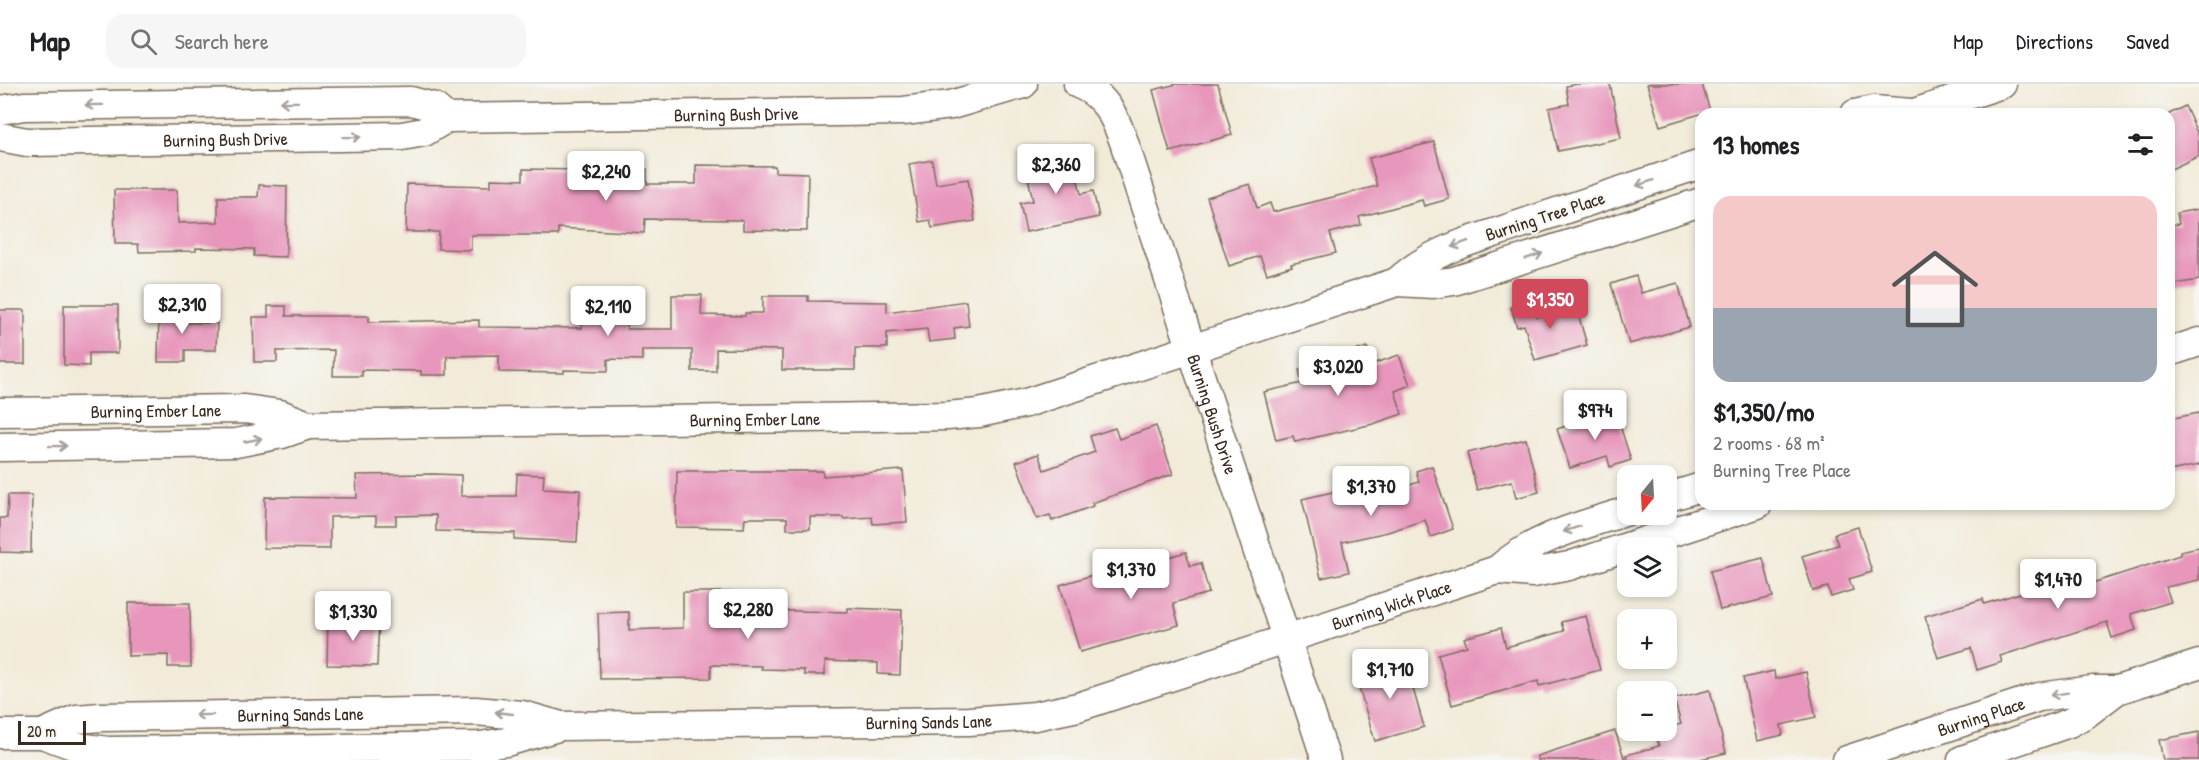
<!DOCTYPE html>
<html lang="en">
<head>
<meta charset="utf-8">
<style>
	:root { --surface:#fff; --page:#f6f6f6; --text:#202124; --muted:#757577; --line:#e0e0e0; --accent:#d1495b }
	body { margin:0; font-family:"Patrick Hand",sans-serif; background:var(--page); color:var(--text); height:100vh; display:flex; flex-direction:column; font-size:22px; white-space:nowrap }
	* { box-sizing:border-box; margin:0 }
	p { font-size:20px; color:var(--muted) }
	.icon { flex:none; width:33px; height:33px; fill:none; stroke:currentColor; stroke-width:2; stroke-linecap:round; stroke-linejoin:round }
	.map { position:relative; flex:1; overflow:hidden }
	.panel { position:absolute; left:1695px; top:24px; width:480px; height:402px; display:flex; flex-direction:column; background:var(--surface); border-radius:18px; box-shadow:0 3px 9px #0003 }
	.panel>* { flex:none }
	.needle { width:39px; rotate:198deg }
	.fabs { position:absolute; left:1617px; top:381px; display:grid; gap:12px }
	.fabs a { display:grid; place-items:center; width:60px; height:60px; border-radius:12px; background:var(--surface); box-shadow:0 3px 9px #0003; font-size:30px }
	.scale { position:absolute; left:18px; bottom:15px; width:68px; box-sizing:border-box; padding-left:6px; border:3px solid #3b2a1e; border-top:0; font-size:16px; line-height:21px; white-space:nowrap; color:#3b2a1e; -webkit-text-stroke:4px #f6f6f2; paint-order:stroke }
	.price { position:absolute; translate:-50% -51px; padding:0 14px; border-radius:6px; background:#fff; color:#222; font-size:20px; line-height:39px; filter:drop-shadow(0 2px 3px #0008) }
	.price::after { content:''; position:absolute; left:50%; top:36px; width:18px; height:14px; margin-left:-9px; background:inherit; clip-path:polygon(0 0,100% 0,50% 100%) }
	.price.active { background:var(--accent); color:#fff }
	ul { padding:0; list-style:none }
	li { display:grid; align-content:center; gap:12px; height:318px; padding:0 18px }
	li+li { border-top:2px solid var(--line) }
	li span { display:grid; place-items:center; height:186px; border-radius:18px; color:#555 }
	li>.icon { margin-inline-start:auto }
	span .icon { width:108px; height:108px; fill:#fffc; stroke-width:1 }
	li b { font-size:26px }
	h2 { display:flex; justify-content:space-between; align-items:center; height:72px; padding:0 18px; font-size:26px }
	header { display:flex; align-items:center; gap:36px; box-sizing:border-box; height:84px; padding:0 30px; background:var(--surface); border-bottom:2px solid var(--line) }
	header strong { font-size:28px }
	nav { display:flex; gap:33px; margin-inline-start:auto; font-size:21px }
	.search { width:420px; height:54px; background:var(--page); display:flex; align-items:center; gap:15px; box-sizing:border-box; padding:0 21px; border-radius:18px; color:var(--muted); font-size:22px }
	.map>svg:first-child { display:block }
</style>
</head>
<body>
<header>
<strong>Map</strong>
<div class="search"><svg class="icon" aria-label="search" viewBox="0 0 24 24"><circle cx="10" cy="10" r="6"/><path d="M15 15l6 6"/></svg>Search here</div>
<nav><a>Map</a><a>Directions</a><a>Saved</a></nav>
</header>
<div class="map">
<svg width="2199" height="676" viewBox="0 0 2199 676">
	<rect width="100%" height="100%" fill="#f6f6f2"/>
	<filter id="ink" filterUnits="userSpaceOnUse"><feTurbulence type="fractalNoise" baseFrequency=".0167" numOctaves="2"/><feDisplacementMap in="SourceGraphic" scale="12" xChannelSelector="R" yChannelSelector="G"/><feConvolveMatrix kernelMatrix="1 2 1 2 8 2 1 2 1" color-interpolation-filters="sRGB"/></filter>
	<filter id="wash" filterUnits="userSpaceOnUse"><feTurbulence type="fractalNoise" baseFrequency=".008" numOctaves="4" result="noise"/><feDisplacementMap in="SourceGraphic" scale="24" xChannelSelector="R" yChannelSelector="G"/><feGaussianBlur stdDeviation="1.35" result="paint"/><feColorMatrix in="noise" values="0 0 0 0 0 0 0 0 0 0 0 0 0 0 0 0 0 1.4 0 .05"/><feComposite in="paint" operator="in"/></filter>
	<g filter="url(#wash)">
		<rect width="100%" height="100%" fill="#f2ebd9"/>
		<g id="blocks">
			<g fill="#e896bc">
				<path d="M1177,0h41l14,51 -62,17 -17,-62z"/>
				<path d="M1578,0h32l11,54 -63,13 -9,-43 20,-4 -3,-18z"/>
				<path d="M1647,0h55l8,27 -50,15z"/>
				<path d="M2185,22l14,31v19l-30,14v-56z"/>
				<path d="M1434,58l15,57 -25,7 -2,-6 -63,17 2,8 -31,8 6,20 -45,11 1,2 -25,8 -7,-18 -31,10 -22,-69 43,-13 7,24 13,-5 3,9 104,-26 -8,-28z"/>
				<path d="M1072,70l9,40 12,-3 6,26 -73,15 -6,-29 13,-2 -8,-38z"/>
				<path d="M932,76l4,24 32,-5 7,42 -43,7 -2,-8 -11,2 -10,-58z"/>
				<path d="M578,81l69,4v15h49v-19l79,1v6l33,1 -1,58 -64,-1v-10l-98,-1 -1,14 -86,-5v7h-87v15l-33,-1 1,-17h-33l1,-48 84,2v-7l32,1v-11l55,1z"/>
				<path d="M259,101l28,1 -1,71 -32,-1v-7l-58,-1v3l-57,1 -1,-8h-23l-1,-54h63l1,33 40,-1v-25h40z"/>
				<path d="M2199,125v71l-24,4 -6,-31v-28l10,-1 -2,-11z"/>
				<path d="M1636,192l5,17 37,-10 12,44 -61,17 -18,-60z"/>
				<path d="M672,211h30l-1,20 44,1v-3h18v-17h45v5l79,1v10l79,-11 3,25 -15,2 1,11 -26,3 -2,-13 -40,4v15h-32v22h-73v-20l-66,-1v22h-24v-21h-50v10l-34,-1v12l-44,-1v3l-65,-1v-17l-52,1v19h-26v-4l-59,-1v6h-29l1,-26 -57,1v11h-23l-1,-45h15v-11h18v10h83v6l110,-2v7l103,1v-12h45v13h45z"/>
				<path d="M1533,217l4,16 39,-10 11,38 -52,15 -11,-35 -7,2 -6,-20z"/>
				<path d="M64,221h54v48h-29v13l-25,-1z"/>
				<path d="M159,222h26v17h32l-1,27h-31v12h-27z"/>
				<rect x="0" y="226" width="25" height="54"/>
				<path d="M1367,263l6,17 26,-9 11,30 -15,6 7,23 -29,10 -78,18 -2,-6 -17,4 -12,-48 38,-9 -3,-14 46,-11 -1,-4z"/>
				<path d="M1615,326l16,50 -21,7 -3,-11 -37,12 -13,-39z"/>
				<path d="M2199,329v52l-30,6v-52z"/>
				<path d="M1156,342l17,48 -81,29 1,3 -41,15 -2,-6 -13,4 -21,-57 22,-8 6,16 51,-18 -5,-16 25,-8 4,11z"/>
				<path d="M1526,355l13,53 -23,6 -4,-17 -35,9 -10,-37z"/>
				<path d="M1432,382l21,63 -22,8 -6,-17 -37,12 -46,10 7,30 -28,6 -19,-79 65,-15 3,14 49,-16 -3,-11z"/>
				<path d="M903,386l4,52 -34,2 -1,-7 -29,2v-2h-33v12h-23v-11h-42l-1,10 -68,-1 1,-56h146v5z"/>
				<path d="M517,390l27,1 -1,13 37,2 -3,52 -63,-3 1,-6 -79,-2v-16l-40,1v9h-20v-9l-46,1v32l-66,-1 1,-51 92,1 -1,-23 79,-1 26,1v21h55z"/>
				<path d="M8,411h24l-1,58 -31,-1v-34h7z"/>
				<path d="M1858,443l14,45 -23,7 4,11 -22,7 -3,-10 -15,4 -11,-35 36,-11 -4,-11z"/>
				<path d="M2199,463v33l-33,7 5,15 -40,12 5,16 -24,8 -5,-16 -107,34 2,6 -25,8 -6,-22 -33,10 -13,-42 58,-17 1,5 63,-19 -3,-10 30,-8 6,20 100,-32v-4z"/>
				<path d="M1186,468l4,14 11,-3 8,30 -36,10 6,22 -99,27 -20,-67 52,-16 1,4z"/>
				<path d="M1763,474l10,39 -53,13 -10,-39z"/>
				<path d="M683,508h56v18l109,2v-4l54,2 -2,65 -22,-1v-11l-53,-2v14h-21v-5l-43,-1v-3l-50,-1v13l-111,1 -2,-66 31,-1v18l54,-2z"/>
				<path d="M128,519h62l1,64h-23v-12l-40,1z"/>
				<path d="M1586,532l14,54 -61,16 -1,-5 -86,24 -14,-51 29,-8 -3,-8 37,-10 5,19 58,-16 -3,-9z"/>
				<path d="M328,534l51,1 -2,47 -50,-1z"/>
				<path d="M1404,573l20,70 -49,14 -20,-66 22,-6 -1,-4z"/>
				<path d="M1774,587l1,8 31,-7 10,45 -35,8 2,10 -26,6 -14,-63z"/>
				<path d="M1710,606l16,63 -30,7h-69l-1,-5 33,-9 -4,-15 11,-1v-2l15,-4 -7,-25z"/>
				<path d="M1615,647l10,29h-88v-4z"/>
				<path d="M2199,648v28h-36l-4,-20z"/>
			</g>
		</g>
	</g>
	<g filter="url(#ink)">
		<use href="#blocks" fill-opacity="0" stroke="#7b6e5f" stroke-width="1.5"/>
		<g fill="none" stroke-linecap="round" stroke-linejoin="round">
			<defs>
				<g id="minor">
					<path id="s1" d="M1078,0c27,10 37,33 46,58l202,618"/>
					<path d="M0,26l24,-4 387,-5 23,6 13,11"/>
					<path d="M1855,30l19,-4 37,3"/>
					<path d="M1911,30l91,-30"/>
					<path id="s2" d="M0,53l27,5 375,-6 22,-4 23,-14 457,-7 47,-6 72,-21"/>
					<path d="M1701,80l-237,79c-25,9 -47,20 -67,39l36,2 21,-3 247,-79"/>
					<path d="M2169,268l30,-10"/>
					<path id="s3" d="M0,328l244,-3 36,5 28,11 -26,9 -46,9 -236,4"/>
					<path id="s4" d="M308,341l639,-9 32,-3 47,-10 371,-121"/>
					<path d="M1666,414l35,-11"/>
					<path d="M1628,427c-48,15 -92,25 -131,59l36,3 36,-7 189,-62"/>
					<path id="s5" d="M561,642l-55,16 -26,4 -372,5 -30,-4 -36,-13 34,-15 25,-2 374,-6 47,4 39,11 408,-5 66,-5 43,-9 419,-137"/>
					<path d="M0,650h42"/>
					<path id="s6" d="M1847,676l192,-63 54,-7h24"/>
					<path d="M1962,676l107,-37 18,-10 30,-23 82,-26"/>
				</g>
			</defs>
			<use href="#minor" stroke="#7b6e5f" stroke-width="31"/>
			<use href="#minor" stroke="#fff" stroke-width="28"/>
		</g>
		<defs><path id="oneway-shaft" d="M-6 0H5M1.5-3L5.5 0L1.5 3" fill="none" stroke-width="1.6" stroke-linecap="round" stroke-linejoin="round" transform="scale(1.5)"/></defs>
		<g stroke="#a79f9a">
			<use href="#oneway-shaft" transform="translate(289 18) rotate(179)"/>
			<use href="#oneway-shaft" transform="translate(94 21) rotate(179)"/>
			<use href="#oneway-shaft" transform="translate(352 53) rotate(-1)"/>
			<use href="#oneway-shaft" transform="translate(1645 99) rotate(162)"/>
			<use href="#oneway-shaft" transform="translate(1460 160) rotate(160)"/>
			<use href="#oneway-shaft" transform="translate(1534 172) rotate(-18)"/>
			<use href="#oneway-shaft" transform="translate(253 356) rotate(-11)"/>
			<use href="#oneway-shaft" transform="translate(58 362) rotate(-1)"/>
			<use href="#oneway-shaft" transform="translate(1572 445) rotate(162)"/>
			<use href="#oneway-shaft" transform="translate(2059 610) rotate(171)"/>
			<use href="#oneway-shaft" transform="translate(504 629) rotate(-174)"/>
			<use href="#oneway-shaft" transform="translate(204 631) rotate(179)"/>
		</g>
	</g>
	<g text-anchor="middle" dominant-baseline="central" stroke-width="4.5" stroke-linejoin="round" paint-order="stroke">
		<g font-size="18" fill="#3b2a1e" stroke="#f6f6f2">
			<text stroke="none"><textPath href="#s2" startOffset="741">Burning Bush Drive</textPath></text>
			<text stroke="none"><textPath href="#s2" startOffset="226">Burning Bush Drive</textPath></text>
			<text transform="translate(1545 132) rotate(-18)">Burning Tree Place</text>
			<text stroke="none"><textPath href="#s3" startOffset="156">Burning Ember Lane</textPath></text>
			<text stroke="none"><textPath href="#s1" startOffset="363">Burning Bush Drive</textPath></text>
			<text stroke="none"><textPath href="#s4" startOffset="447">Burning Ember Lane</textPath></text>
			<text stroke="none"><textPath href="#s5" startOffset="1896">Burning Wick Place</textPath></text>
			<text stroke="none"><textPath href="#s5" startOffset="786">Burning Sands Lane</textPath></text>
			<text stroke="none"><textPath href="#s6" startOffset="141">Burning Place</textPath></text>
			<text stroke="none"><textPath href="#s5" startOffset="1416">Burning Sands Lane</textPath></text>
		</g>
	</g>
</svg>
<div class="fabs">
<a><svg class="needle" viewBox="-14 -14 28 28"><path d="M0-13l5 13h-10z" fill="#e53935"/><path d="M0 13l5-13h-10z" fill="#757577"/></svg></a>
<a><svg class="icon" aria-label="layers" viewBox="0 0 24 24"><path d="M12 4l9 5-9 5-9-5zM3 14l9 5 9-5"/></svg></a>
<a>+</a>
<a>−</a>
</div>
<div class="scale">20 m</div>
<b class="price" style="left:1056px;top:111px">$2,360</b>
<b class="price" style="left:606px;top:118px">$2,240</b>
<b class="price active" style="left:1550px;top:246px">$1,350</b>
<b class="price" style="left:182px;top:251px">$2,310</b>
<b class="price" style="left:608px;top:253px">$2,110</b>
<b class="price" style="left:1338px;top:313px">$3,020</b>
<b class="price" style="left:1595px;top:357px">$974</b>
<b class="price" style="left:1371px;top:433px">$1,370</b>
<b class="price" style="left:1131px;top:516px">$1,370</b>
<b class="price" style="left:2058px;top:526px">$1,470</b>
<b class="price" style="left:748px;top:556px">$2,280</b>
<b class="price" style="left:353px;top:558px">$1,330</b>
<b class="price" style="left:1390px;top:616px">$1,710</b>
<section class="panel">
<h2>13 homes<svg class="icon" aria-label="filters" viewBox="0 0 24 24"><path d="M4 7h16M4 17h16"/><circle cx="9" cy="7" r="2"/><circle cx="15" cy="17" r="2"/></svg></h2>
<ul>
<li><span style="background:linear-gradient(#f6c9c9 60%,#9aa5b1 0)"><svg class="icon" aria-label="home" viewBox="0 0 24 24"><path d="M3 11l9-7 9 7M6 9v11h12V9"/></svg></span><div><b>$1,350/mo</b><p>2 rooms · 68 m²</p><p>Burning Tree Place</p></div></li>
</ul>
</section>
</div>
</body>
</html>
